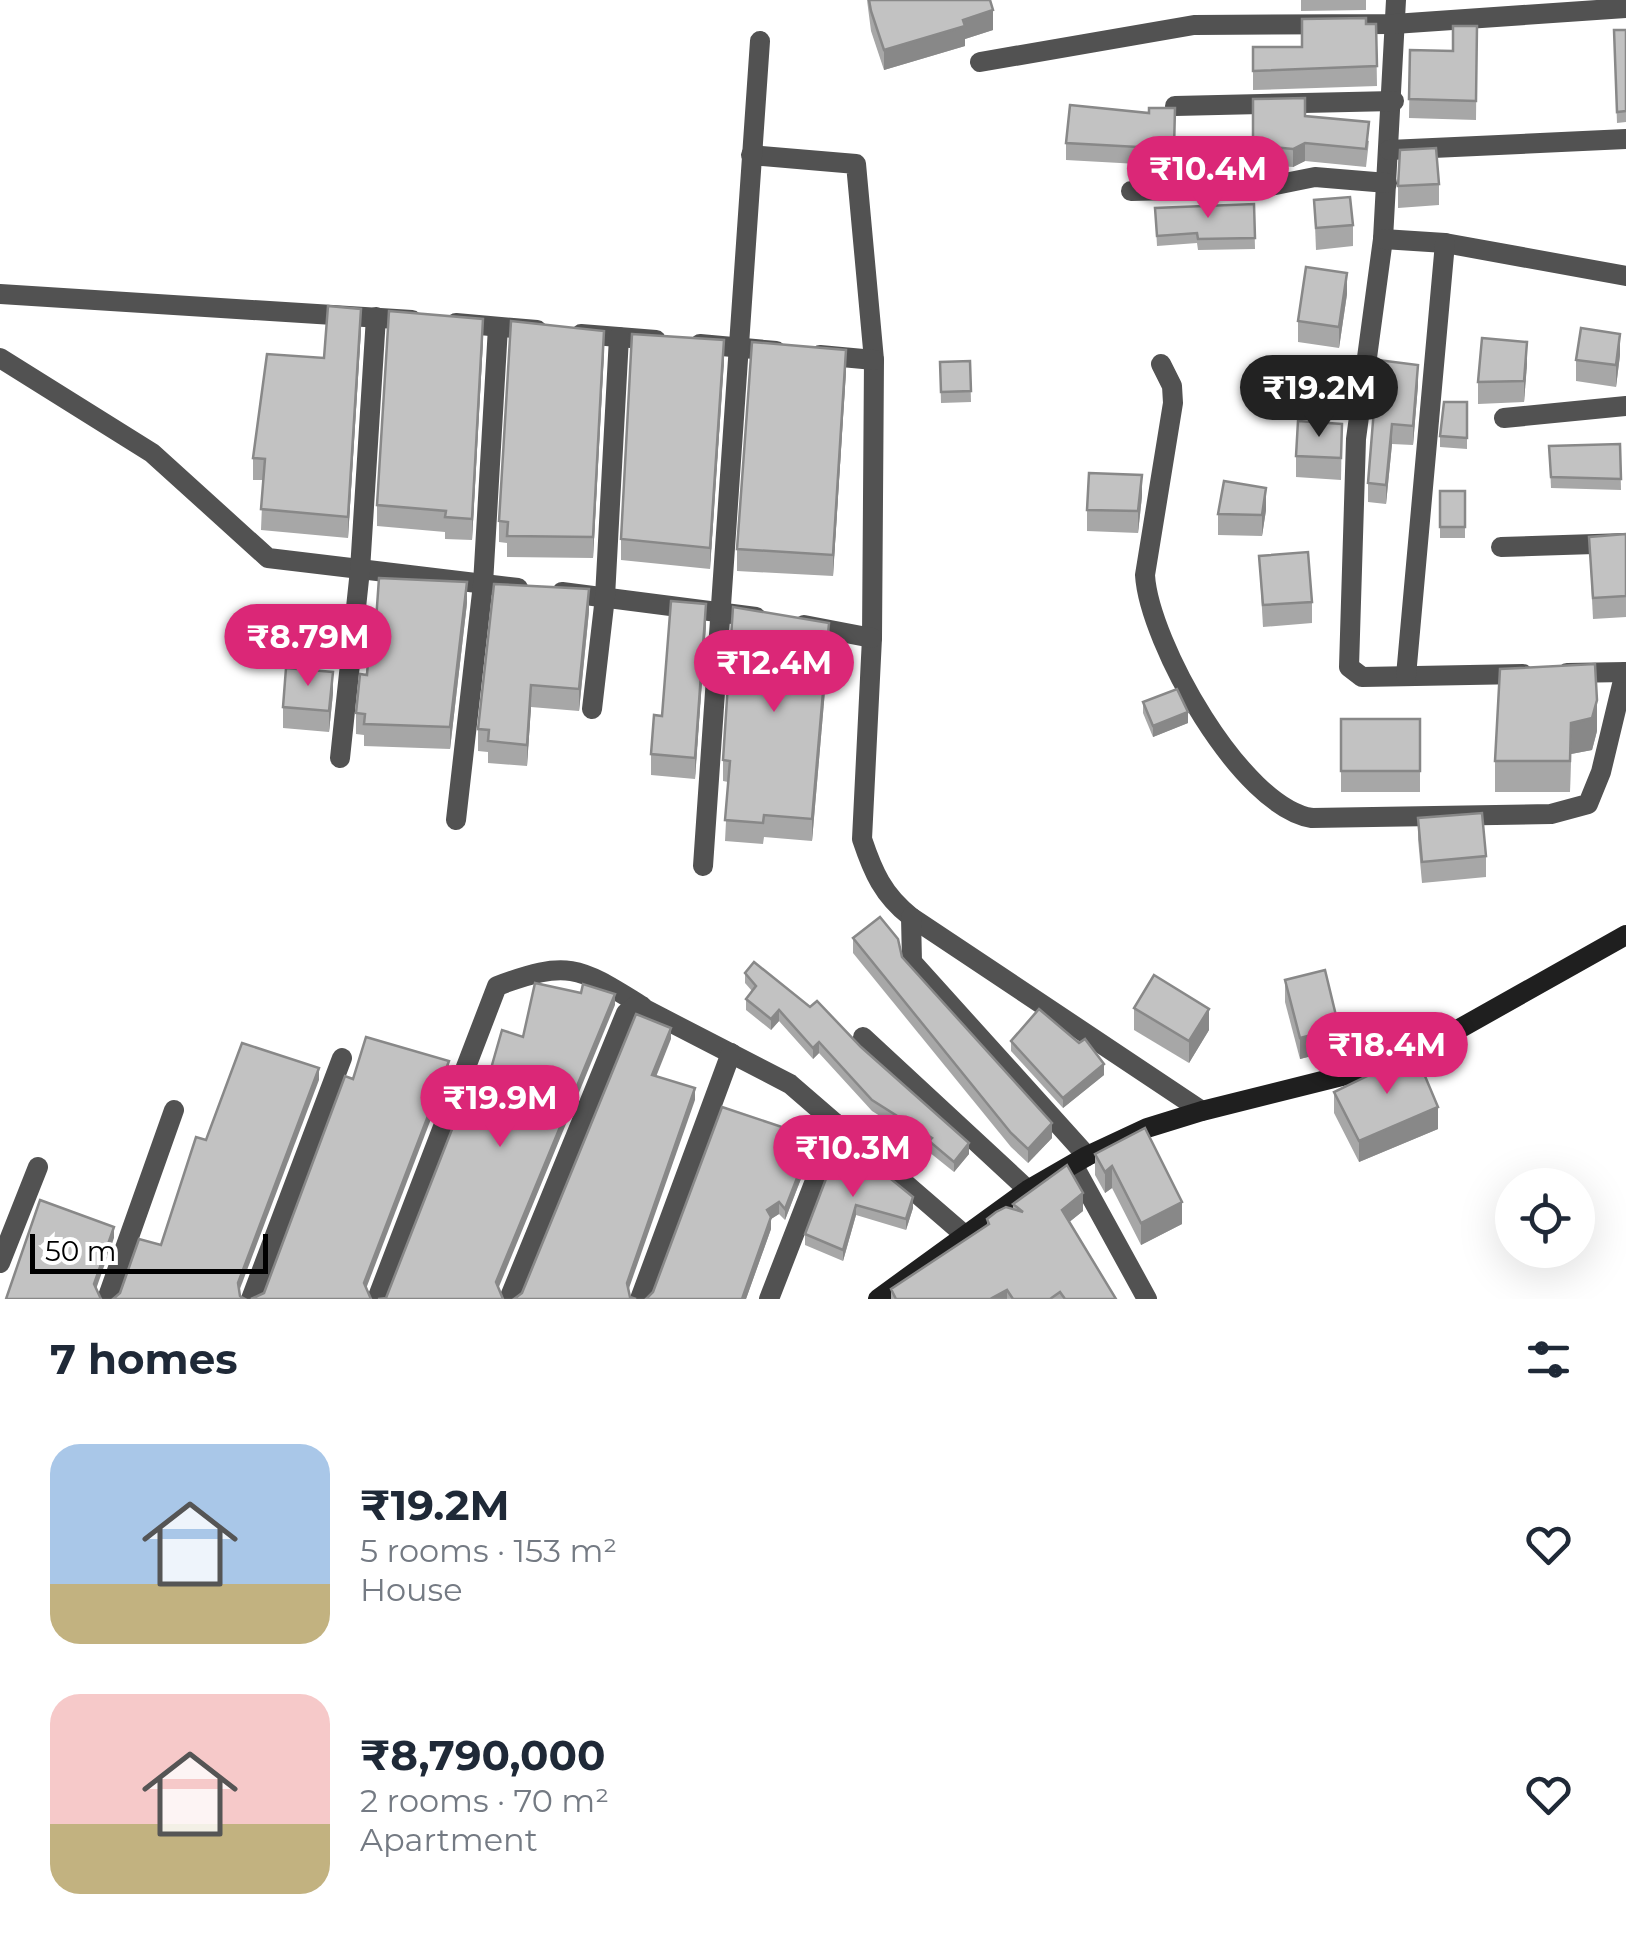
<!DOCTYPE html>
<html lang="en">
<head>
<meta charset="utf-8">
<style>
	:root { --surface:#fff; --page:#f6f6f7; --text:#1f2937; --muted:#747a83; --accent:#db2777 }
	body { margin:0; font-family:Montserrat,sans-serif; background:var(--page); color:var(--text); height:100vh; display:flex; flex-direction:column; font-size:38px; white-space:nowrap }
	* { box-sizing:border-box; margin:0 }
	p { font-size:32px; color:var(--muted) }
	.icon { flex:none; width:55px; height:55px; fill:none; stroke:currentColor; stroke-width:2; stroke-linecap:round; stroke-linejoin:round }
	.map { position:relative; height:1299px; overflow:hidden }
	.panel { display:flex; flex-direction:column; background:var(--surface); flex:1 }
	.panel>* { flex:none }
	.buttons { position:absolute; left:1495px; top:1168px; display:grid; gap:20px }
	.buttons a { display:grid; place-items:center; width:100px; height:100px; border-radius:50%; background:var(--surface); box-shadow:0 10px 40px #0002; font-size:50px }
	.scale { position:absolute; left:30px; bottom:25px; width:238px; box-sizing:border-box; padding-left:10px; border:5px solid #000; border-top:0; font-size:28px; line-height:35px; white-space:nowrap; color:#000; -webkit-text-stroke:8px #fff; paint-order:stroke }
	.price { position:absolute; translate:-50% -85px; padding:0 22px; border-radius:35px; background:var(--accent); color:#fff; font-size:32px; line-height:65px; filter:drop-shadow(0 2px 5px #0008) }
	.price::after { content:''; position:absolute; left:50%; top:60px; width:30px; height:22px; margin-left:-15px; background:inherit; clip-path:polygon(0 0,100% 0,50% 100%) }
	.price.current { background:#222; color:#fff }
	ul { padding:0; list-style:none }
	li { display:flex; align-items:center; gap:30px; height:250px; padding:0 50px }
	li span { display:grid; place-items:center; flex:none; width:280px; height:200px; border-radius:30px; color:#555 }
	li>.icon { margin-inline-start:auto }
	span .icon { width:120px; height:120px; fill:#fffc; stroke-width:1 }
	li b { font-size:42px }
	h2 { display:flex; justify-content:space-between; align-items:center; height:120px; padding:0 50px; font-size:42px }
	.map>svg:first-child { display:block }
</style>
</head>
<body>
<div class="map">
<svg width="1626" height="1299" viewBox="0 0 1626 1299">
	<rect width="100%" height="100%" fill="#fff"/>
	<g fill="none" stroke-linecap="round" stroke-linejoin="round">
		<g stroke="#525252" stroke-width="20">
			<path d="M1396,0l-13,239 -27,200 -7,228 13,10 161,-3"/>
			<path d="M980,62l214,-37 200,-1 232,-16"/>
			<path d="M1175,106l219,-5"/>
			<path d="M1389,150l237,-11"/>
			<path d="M751,155l105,9 18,196 -2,278 -10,201c11,33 21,56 49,78l291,194"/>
			<path d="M1131,191l129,-3 55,-11 72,6"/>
			<path d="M1383,239l62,4 181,33"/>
			<path d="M0,294l412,26"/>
			<path d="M456,323l81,7"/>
			<path d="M581,334l75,6"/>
			<path d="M700,344l76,7"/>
			<path d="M820,355l54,5"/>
			<path d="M0,358l152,95 116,105 250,30"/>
			<path d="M1161,364l11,22 1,17 -28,172c4,67 96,232 167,243l239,-4 37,-10 13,-32 24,-100"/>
			<path d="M1504,418l122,-12"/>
			<path d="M1501,547l125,-4"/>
			<path d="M562,592l194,25"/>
			<path d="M804,625l68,13"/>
			<path d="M1567,673l59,-1"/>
			<path d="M1406,676l39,-433"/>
			<path d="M592,709l13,-112 14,-260"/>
			<path d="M340,758l20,-188 16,-253"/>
			<path d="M456,820l27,-236 15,-257"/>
			<path d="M703,866l57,-825"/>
			<path d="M911,917l1,45 175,194"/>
			<path d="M863,1037l165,153"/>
			<path d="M1074,1166l73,133"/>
			<path d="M0,1263l38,-96"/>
			<path d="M107,1299l67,-189"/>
			<path d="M251,1299l91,-241"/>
			<path d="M377,1299l120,-313c72,-27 82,-19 145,20"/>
			<path d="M509,1299l117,-286 11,-8 153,79 177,153"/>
			<path d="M640,1299l91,-246"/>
			<path d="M769,1299l68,-175"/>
		</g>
		<path stroke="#1f1f1f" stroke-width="20" d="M878,1299l150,-109 59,-34 60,-28 55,-17 200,-50 224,-126"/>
	</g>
	<g fill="#a7a7a7">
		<path d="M867,0h123l3,30 -28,9v7l-81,24 -13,-39z"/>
		<path d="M1301,0h65v10l-65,1z"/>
		<path d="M1366,24h10l1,62 -124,4v-43h49z"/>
		<path d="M1477,26l-1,94 -67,-2 1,-68 43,1z"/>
		<path d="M1614,30h12v92l-9,1z"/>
		<path d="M1253,99l52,17 64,25 -3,26 -61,-6 -12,6 -40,-3z"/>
		<path d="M1175,108l-1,58 -108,-6v-17z"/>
		<path d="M1439,184v21l-41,3v-22z"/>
		<path d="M1314,200l39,25v21l-37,4z"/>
		<path d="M1254,204l1,45 -57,1 -1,-7 -40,3 -2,-38z"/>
		<path d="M1347,294l-8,54 -41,-6v-21z"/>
		<path d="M361,330l-13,208 -87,-8 2,-50h-10v-22l71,-100z"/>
		<path d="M483,340l-11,200 -27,-1v-7l-68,-6v-21z"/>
		<path d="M604,352l-11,206 -86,-1v-14l-8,-1v-21z"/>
		<path d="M1620,355l-4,32 -40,-6v-21z"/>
		<path d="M724,361l-14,208 -89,-9v-21z"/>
		<path d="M970,361l1,41 -30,1 -1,-41z"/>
		<path d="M1527,364l-3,38 -46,2v-22z"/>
		<path d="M1418,365v20l-5,60 -21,-1 -6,60 -18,-2v-19z"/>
		<path d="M846,371l-13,205 -96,-5v-22z"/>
		<path d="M1467,402v47l-27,-2v-11z"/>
		<path d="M1342,424l-1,56 -45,-3v-21z"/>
		<path d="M1620,444l1,46 -70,-2 -2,-42z"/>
		<rect x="1440" y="491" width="25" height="47"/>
		<path d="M1142,496l-4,37 -51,-2v-21z"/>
		<path d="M1266,510l-4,26 -44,-1v-21z"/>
		<path d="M1626,534v83l-33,2 -4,-82z"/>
		<path d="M1259,556l53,46v21l-49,4z"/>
		<path d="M467,603l-17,146 -86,-3v-11l-8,-1v-21l19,-78z"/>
		<path d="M589,611l-10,100 -48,-4 -4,59 -39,-3v-11l-10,-1v-22z"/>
		<path d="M706,625l-11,154 -44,-4v-21z"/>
		<path d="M829,644l-17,197 -48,-4 -1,7 -38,-3 3,-59 -5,-1v-21z"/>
		<path d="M333,693l-4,39 -46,-4v-21z"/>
		<path d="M1143,702l45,21 -35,14 -10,-24z"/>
		<rect x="1341" y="719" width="79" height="73"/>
		<path d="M1597,731l-5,19 -21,4 -1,38h-75v-31z"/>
		<path d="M1418,818l68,38v21l-64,6 -4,-44z"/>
		<path d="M853,938l49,19 150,181 -24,25 -17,-16 -158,-194z"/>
		<path d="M745,973l116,74 108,107 -15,18 -25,-20v-5l-57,-36 -53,-58 -6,6 -34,-38 -8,9 -25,-20v-11l6,-8 -7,-8z"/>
		<path d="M1285,980l54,69 -39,10 -15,-57z"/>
		<path d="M1134,1008l75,22 -20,33 -55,-33z"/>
		<path d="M1011,1041l93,34 -41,33 -52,-57z"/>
		<path d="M1386,1062l52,67 -79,33 -25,-49v-21l52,-25z"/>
		<path d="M806,1146l3,12 -24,62 -6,-6 -8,5v10l-25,70h-100z"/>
		<path d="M1095,1154l87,70 -41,21 -29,-57 -7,5 -10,-18z"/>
		<path d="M869,1172l44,36 -7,22 -50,-15 -13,46 -38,-16v-11z"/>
		<path d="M1013,1204l70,7 -14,11 47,77h-225v-10l96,-64v-6l26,-10z"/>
	</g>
	<g fill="#888">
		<path d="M993,10v20l-28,9v7l-81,24v-20z"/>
		<path d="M1305,143v18l-12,6v-18z"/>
		<path d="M1347,273v21l-8,54v-21z"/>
		<path d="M361,309v21l-13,208v-21z"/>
		<path d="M483,319v21l-11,200v-21z"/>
		<path d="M604,331v21l-11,206v-21z"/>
		<path d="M1620,334v21l-4,32v-22z"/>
		<path d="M724,340v21l-14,208v-21z"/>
		<path d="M1527,342v22l-3,38v-21z"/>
		<path d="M846,350v21l-13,205v-21z"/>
		<path d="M1418,365v20l-5,60v-19z"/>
		<path d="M1392,424v20l-6,60v-19z"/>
		<path d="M1142,475v21l-4,37v-22z"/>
		<path d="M1266,488v22l-4,26v-21z"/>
		<path d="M467,582v21l-17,146v-22z"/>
		<path d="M589,589v22l-10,100v-22z"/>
		<path d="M706,604v21l-11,154v-21z"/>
		<path d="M829,623v21l-17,197v-22z"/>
		<path d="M333,672v21l-4,39v-21z"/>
		<path d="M531,685v22l-4,59v-21z"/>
		<path d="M1597,700v31l-5,19 -21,4 -1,38 1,-69z"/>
		<path d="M1188,712v11l-35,14v-11z"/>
		<path d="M615,994v11l-119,289v-12z"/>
		<path d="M1209,1009v21l-20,33v-22z"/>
		<path d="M779,1010v11l-8,9v-11z"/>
		<path d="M671,1028v11l-19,48v-12z"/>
		<path d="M1339,1028v21l-39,10v-21z"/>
		<path d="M819,1042v11l-6,6v-11z"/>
		<path d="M449,1061v11l-85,222v-11z"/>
		<path d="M1104,1064v11l-41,33v-10z"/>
		<path d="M319,1068v12l-81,214v-11z"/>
		<path d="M695,1088v12l-68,194v-11z"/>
		<path d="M1438,1107v22l-79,33v-21z"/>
		<path d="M1052,1123v15l-24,25v-14z"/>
		<path d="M969,1143v11l-15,18v-10z"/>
		<path d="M809,1147v11l-24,62v-11z"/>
		<path d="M1112,1166v22l-7,5v-21z"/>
		<path d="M1083,1193v18l-21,17v-18z"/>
		<path d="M913,1197v11l-7,22v-11z"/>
		<path d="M779,1202v12l-8,5v10l-25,70h-4l25,-89z"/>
		<path d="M1182,1202v22l-41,21v-22z"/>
		<path d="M856,1205v10l-13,46v-11z"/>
		<path d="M114,1227v11l-20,57v-11z"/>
		<path d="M1007,1290v9h-17z"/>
	</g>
	<g fill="#c2c2c2" stroke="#888" stroke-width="2.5">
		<path d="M869,0h121l3,10 -30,10 2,6 -81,24 -13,-39z"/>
		<path d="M1366,18v6h10l1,42 -124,5v-24h49v-28z"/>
		<path d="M1453,26h24l-1,75 -67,-2 1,-49 43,1z"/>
		<path d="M1614,30h12v81l-9,1z"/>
		<path d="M1305,98v18l64,6 -3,27 -61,-6 -12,6 -40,-4v-46z"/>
		<path d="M1070,105l79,8v-5h26l-1,41 -108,-6z"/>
		<path d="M1436,148l3,36 -41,2 2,-36z"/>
		<path d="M1350,197l3,28 -37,3 -2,-28z"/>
		<path d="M1254,204l1,34 -57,1 -1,-6 -40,3 -2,-28z"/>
		<path d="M1306,267l41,6 -8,54 -41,-6z"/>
		<path d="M328,306l33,3 -13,208 -87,-8 4,-50 -12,-1 14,-104 57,4z"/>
		<path d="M389,311l94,8 -11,200 -27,-2 1,-6 -69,-6z"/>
		<path d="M511,321l93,10 -11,206 -86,-1 1,-14 -9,-1z"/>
		<path d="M1581,328l39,6 -4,31 -40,-5z"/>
		<path d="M632,334l92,6 -14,208 -89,-9z"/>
		<path d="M1482,338l45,4 -3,39 -46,1z"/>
		<path d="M752,342l94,8 -13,205 -96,-6z"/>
		<path d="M1378,360l40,5 -5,61 -21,-2 -6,61 -18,-2z"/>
		<path d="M970,361l1,30 -30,1 -1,-30z"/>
		<path d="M1444,402h23v36l-27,-2z"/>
		<path d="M1298,421l44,3 -1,34 -45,-2z"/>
		<path d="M1620,444l1,35 -70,-2 -2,-31z"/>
		<path d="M1089,473l53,2 -4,36 -51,-1z"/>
		<path d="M1224,481l42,7 -4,27 -44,-1z"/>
		<rect x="1440" y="491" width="25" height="36"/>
		<path d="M1626,534v62l-33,2 -4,-61z"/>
		<path d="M1308,552l4,50 -49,3 -4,-49z"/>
		<path d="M379,578l88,4 -17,145 -86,-3 1,-10 -9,-1 4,-39 7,1 3,-40h5z"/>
		<path d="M494,584l95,5 -10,100 -48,-4 -4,60 -39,-4 1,-11 -11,-1z"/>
		<path d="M671,601l35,3 -11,154 -44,-4 3,-39 8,1z"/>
		<path d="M733,607l96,16 -17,196 -48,-4 -1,8 -38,-3 5,-59 -7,-1z"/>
		<path d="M1595,664l2,36 -5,18 -21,5 -1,38h-75l5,-92z"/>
		<path d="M286,668l47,4 -4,39 -46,-4z"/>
		<path d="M1177,689l11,23 -35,14 -10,-24z"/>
		<rect x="1341" y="719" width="79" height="52"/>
		<path d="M1482,813l4,43 -64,6 -4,-44z"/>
		<path d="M880,917l18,22 4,18 150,166 -24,26 -17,-16 -158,-195z"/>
		<path d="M754,962l56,45 7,-6 44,46 108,96 -15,19 -25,-21 3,-3 -60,-38 -53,-58 -6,6 -34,-38 -8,9 -25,-20 10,-13 -11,-13z"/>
		<path d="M1325,970l14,58 -39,10 -15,-58z"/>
		<path d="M1154,975l55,34 -20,32 -55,-33z"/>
		<path d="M535,983l46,10 2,-9 32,10 -119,288 7,17h-125l8,-1 90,-230 14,4 12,-42 21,7z"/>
		<path d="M1039,1009l40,34 6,-4 19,25 -41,34 -52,-57z"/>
		<path d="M636,1014l35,14 -19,47 43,13 -68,195 3,14 6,2h-122l8,-6z"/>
		<path d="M366,1037l83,24 -85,222 7,16h-120l13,-6 81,-217 8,3z"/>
		<path d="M242,1043l77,25 -81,215 2,13 5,3h-132l7,-6 19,-54 22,6 35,-108 10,3z"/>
		<path d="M1414,1050l24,57 -79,34 -25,-49 54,-26 -2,-4z"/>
		<path d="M722,1107l84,28 -3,10 6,2 -24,62 -6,-7 -12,8 4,7 -29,82h-96l7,-7z"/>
		<path d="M1145,1128l37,74 -41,21 -29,-57 -7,6 -10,-18z"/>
		<path d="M835,1155l34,10 -2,6 24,8 22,18 -7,22 -50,-14 -13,45 -38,-16z"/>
		<path d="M1067,1165l16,28 -21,17 54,89h-51l-5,-7 -10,7h-37l-6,-9 -17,9h-94l-5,-10 98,-65 -2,-5 9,-7 10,-5 17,5 -10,-8z"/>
		<path d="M40,1200l74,27 -20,57 7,15h-95z"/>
	</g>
</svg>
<div class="buttons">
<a><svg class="icon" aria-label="locate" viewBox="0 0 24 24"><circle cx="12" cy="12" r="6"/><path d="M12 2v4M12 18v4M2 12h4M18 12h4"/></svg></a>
</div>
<div class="scale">50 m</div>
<b class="price" style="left:1208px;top:221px">₹10.4M</b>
<b class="price current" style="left:1319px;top:440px">₹19.2M</b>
<b class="price" style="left:308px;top:689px">₹8.79M</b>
<b class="price" style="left:774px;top:715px">₹12.4M</b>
<b class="price" style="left:1387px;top:1097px">₹18.4M</b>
<b class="price" style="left:500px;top:1150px">₹19.9M</b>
<b class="price" style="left:853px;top:1200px">₹10.3M</b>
</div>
<section class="panel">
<h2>7 homes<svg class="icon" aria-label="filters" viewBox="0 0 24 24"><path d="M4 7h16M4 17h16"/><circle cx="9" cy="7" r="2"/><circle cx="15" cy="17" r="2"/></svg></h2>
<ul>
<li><span style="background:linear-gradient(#a9c7e8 70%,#c2b280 0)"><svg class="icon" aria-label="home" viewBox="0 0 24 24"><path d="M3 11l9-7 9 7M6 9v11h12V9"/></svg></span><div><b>₹19.2M</b><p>5 rooms · 153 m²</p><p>House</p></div><svg class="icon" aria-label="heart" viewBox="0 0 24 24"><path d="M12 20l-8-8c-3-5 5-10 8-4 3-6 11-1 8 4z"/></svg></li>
<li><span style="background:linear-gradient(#f6c9c9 65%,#c2b280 0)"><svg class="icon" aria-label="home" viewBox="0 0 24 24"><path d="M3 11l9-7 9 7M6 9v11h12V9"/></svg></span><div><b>₹8,790,000</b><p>2 rooms · 70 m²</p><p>Apartment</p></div><svg class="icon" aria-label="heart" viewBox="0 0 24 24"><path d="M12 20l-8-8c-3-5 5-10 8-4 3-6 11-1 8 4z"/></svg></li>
</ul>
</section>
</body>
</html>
